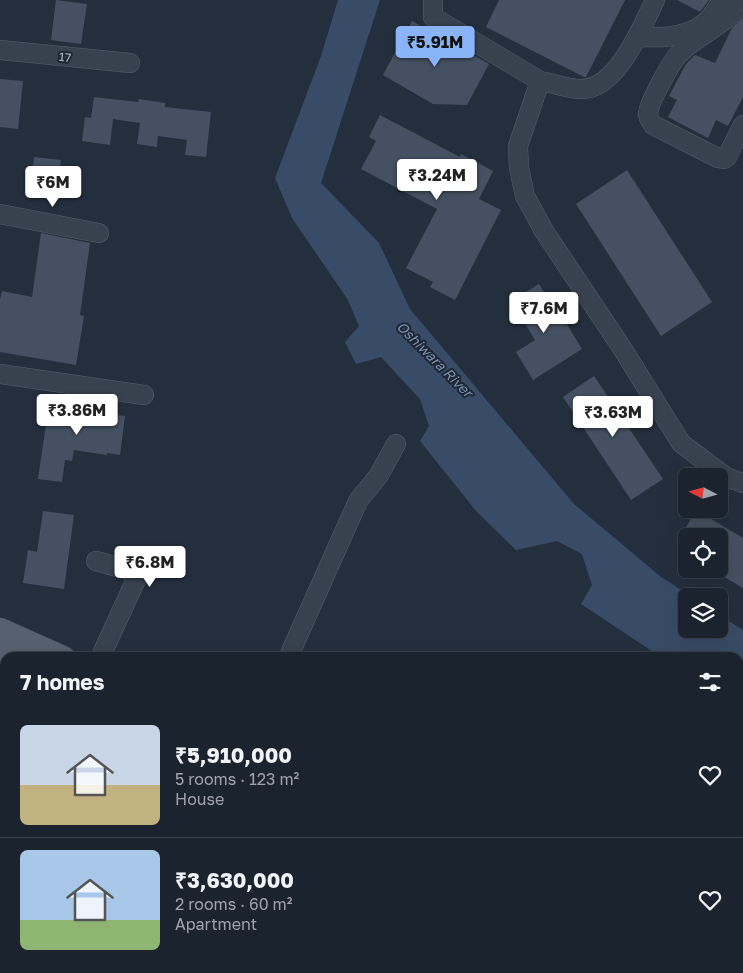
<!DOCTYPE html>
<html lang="en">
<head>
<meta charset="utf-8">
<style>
	:root { --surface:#1b232e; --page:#242b36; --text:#f1f3f6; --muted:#a0a4aa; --line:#39404a; --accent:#8ab4f8 }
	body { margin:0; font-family:"Golos Text",sans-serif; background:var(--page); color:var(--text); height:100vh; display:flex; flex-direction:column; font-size:19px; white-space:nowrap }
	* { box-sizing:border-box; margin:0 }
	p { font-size:16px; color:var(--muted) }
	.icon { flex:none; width:28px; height:28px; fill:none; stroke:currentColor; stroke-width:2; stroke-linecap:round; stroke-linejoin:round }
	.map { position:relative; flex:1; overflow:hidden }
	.drawer { position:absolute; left:0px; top:652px; width:744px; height:321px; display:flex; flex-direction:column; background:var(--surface); border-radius:15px 15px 0 0; box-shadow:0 5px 20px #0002,0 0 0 1px var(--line) }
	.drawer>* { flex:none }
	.needle { width:32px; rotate:276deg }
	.buttons { position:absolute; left:678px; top:468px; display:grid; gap:10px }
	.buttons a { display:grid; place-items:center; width:50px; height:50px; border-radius:8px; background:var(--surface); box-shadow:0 5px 20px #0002,0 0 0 1px var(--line); font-size:25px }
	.price { position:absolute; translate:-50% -42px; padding:0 11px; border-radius:5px; background:#fff; color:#222; font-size:16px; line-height:32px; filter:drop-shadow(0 1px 2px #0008) }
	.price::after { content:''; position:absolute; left:50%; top:30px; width:15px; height:11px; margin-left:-8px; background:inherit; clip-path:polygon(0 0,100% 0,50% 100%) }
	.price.active { background:var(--accent); color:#111 }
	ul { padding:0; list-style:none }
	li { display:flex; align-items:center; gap:15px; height:125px; padding:0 20px }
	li+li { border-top:1px solid var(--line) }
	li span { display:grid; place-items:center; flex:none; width:140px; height:100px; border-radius:8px; color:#555 }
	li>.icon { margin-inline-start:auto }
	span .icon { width:60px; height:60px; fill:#fffc; stroke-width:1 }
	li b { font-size:21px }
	h2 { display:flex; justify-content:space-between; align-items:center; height:60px; padding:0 20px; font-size:21px }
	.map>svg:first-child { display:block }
</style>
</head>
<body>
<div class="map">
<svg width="743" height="973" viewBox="0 0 743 973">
	<rect width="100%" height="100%" fill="#242f3e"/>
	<path fill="#394c67" d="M338,0h42l-59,183 58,60 31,66 164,195 87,73 30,19h-5v33h33v-14l24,15v83l-4,-3v-52l-78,-1 -80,-53 11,-19 -10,-31 -25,-13 -41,9 -39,-38 -57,-71 9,-15 -9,-27 -39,-42 -25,7 -11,-22 14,-16 -11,-26 -56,-82 -17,-40 46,-122z"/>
	<g fill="#455162">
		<path d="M56,0l31,4 -6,40 -30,-4z"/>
		<path d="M499,0h126l-39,77h-2l-98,-50z"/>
		<path d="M677,0h32l-9,12z"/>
		<path d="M743,17v80l-15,29 -12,-6 -8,18 -40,-21 9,-17 -8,-4 17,-32 9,-9 20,8 17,-35z"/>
		<path d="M412,21l77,43 -22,41 -34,-1 -50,-29z"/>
		<path d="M0,79l23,2 -5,48 -18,-2z"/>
		<path d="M94,97l44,5 1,-3 26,4v4l46,5 -5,45 -21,-2 2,-15 -29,-4 -1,11 -20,-3 3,-21 -27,-4 -3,26 -28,-4 3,-24 6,1z"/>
		<path d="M380,115l80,42 1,-3 32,17 -14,28 22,11 -46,90 -25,-13 3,-5 -27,-14 31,-59 -76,-40 15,-28 -7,-4z"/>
		<path d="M34,157l27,3 -4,38 -28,-3z"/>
		<path d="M627,170l85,132 -51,34 -85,-132z"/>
		<path d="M41,233l49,10 -10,72 4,1 -8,49 -76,-13v-53l2,-8 30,6z"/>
		<path d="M539,284l22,36 2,-2 19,31 -49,31 -17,-28 19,-12 -24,-39z"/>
		<path d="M594,376l69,103 -32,21 -68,-103z"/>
		<path d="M50,397l39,6 -2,9 38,4 -5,39 -13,-2v2l-33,-5 -2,11 -7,-1 -3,22 -24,-3z"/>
		<path d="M696,510l47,28v50l-24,-14v-38h-38z"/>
		<path d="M43,511l31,4 -10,74 -41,-6 5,-33 9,2z"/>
	</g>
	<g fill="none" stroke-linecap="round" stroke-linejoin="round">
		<defs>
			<g id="minor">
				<path d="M433,0v17l107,64"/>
				<path d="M655,0c-13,27 -38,89 -73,89 -10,1 -30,-6 -42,-8l-22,65 1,22 6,28 19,35 78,117 59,95 45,34 17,6"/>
				<path d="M741,0c-13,26 -42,33 -61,53 -8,7 -32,51 -32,61 0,4 3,8 5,11l65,33 6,1 3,-2 16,-32"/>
				<path d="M637,37c22,1 46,1 65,-12 9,-6 14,-16 20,-25"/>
				<path d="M0,50l130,13"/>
				<path d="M0,214l99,19"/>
				<path d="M0,374l144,21"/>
				<path d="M96,561l43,12 -39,85"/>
				<path d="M288,658l70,-157 21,-26 17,-31"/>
				<path d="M267,973l1,-4"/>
				<path d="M385,973v-4"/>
			</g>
			<g id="major">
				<path d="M0,630l63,28"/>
				<path d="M0,653l10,5"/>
				<path d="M739,964l4,2"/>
				<path d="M697,969l10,4"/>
			</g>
		</defs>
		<use href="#minor" stroke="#565f6c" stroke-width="20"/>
		<use href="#major" stroke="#414a57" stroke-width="25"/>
		<use href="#minor" stroke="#38414e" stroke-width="19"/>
		<use href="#major" stroke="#56606e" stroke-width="24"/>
	</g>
	<g text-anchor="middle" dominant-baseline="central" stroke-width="4" stroke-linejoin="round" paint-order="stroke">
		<g font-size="12" fill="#b4bcc9" stroke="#1d2633">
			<text transform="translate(65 57) rotate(6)">17</text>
		</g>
		<g font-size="14" font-style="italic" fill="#7c92b1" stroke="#1d2633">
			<text transform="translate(435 359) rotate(45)">Oshiwara River</text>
		</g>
	</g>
</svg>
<div class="buttons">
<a><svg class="needle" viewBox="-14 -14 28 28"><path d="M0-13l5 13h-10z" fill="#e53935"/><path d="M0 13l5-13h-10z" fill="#a0a4aa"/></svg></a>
<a><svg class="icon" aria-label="locate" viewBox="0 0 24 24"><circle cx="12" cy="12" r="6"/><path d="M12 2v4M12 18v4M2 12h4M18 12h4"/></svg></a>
<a><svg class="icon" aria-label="layers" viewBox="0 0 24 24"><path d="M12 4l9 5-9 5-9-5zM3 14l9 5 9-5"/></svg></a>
</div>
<b class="price active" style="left:435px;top:68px">₹5.91M</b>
<b class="price" style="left:437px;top:201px">₹3.24M</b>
<b class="price" style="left:53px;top:208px">₹6M</b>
<b class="price" style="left:544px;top:334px">₹7.6M</b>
<b class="price" style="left:77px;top:436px">₹3.86M</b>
<b class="price" style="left:613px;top:438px">₹3.63M</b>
<b class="price" style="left:150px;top:588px">₹6.8M</b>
<section class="drawer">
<h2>7 homes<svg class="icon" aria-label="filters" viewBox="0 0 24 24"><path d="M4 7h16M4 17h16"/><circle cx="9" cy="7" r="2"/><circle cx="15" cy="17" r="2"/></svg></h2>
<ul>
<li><span style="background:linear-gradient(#c9d6e8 60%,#c2b280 0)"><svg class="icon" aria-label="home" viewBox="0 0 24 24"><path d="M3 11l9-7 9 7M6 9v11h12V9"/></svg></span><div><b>₹5,910,000</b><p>5 rooms · 123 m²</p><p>House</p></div><svg class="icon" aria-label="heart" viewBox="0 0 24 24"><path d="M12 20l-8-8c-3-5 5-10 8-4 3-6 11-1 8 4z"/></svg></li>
<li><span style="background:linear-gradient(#a9c7e8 70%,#8fb573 0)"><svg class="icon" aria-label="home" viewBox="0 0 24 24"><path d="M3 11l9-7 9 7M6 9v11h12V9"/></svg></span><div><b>₹3,630,000</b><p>2 rooms · 60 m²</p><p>Apartment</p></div><svg class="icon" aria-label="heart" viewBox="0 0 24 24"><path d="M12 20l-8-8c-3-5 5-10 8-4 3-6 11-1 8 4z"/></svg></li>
</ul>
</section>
</div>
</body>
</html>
